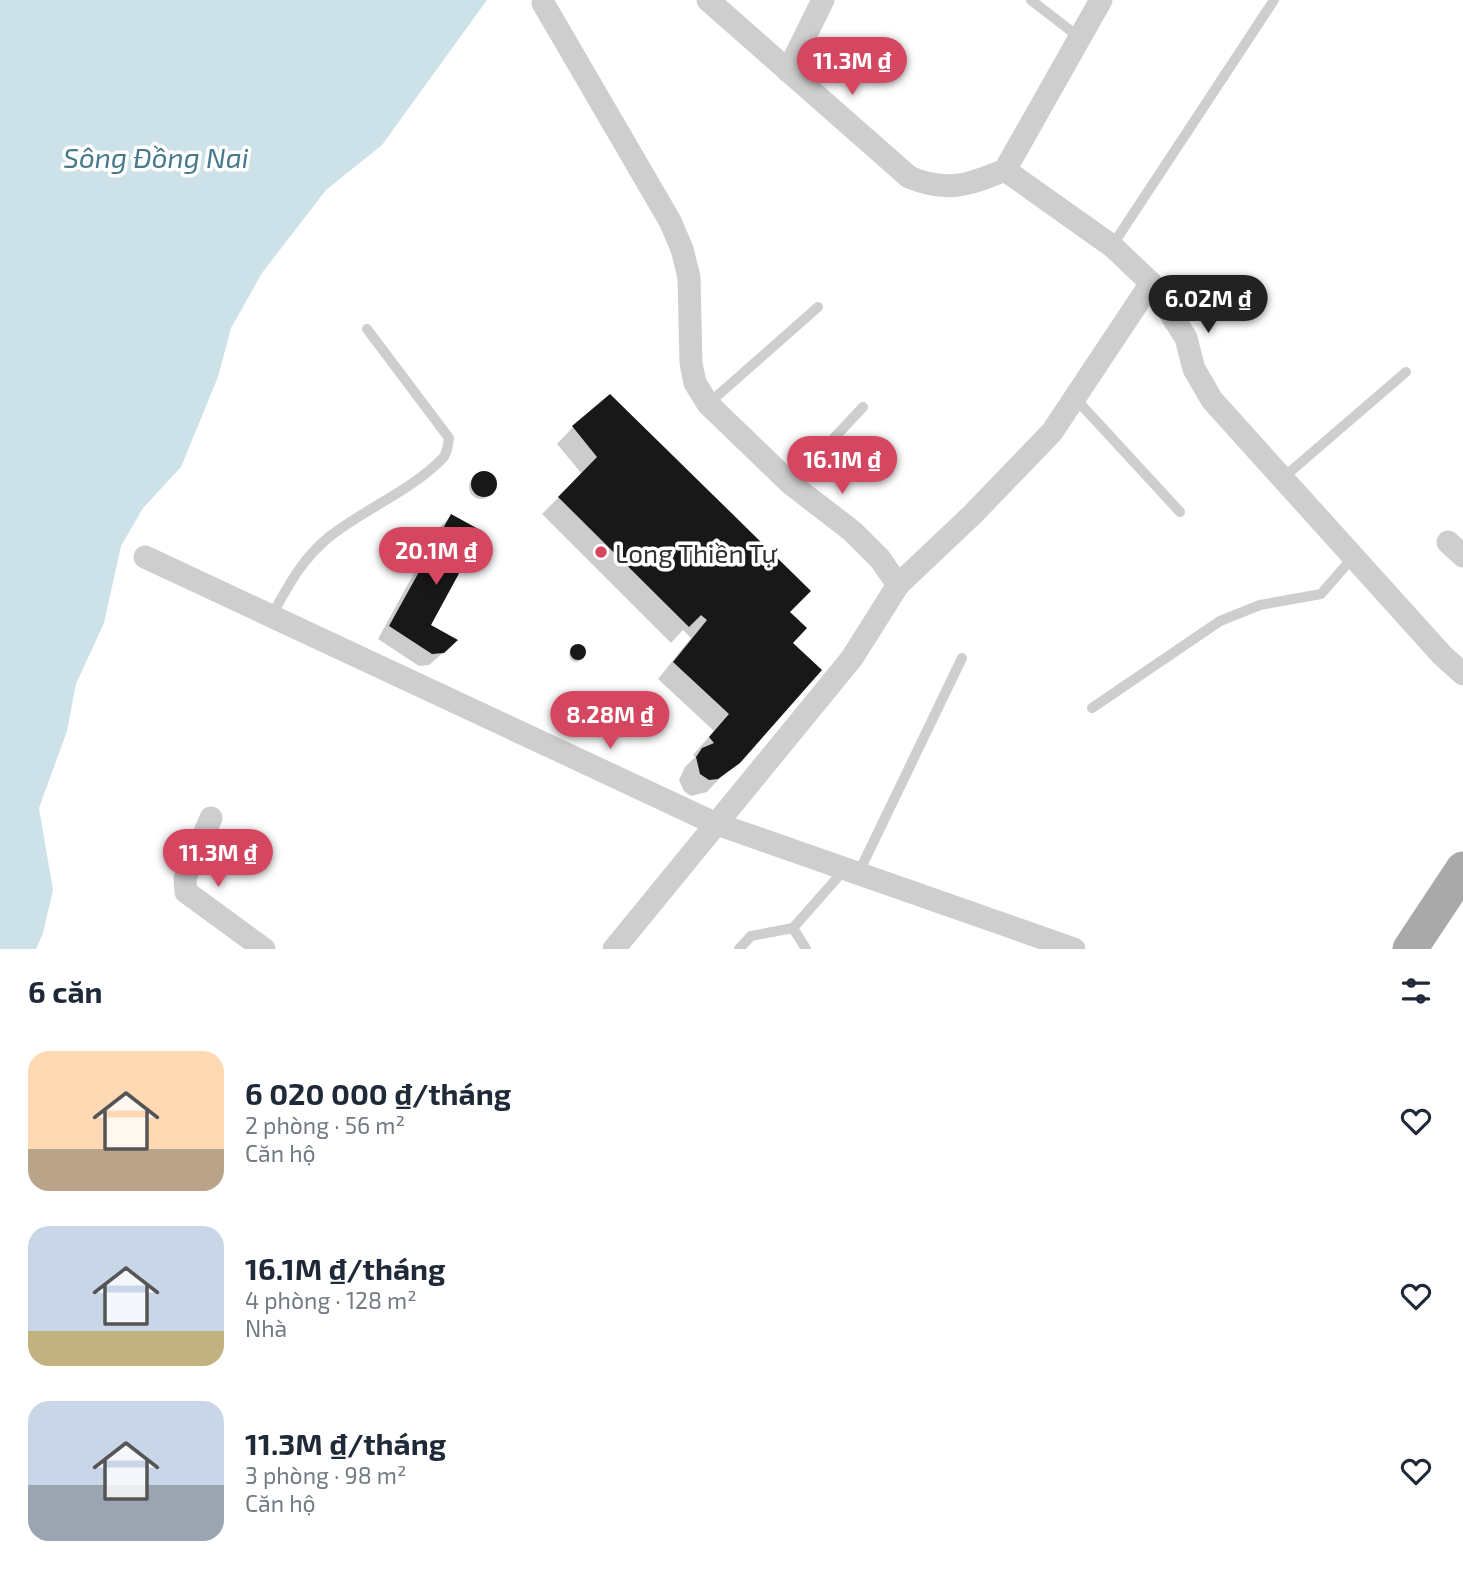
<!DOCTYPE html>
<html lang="vi">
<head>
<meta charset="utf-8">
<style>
	:root { --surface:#fff; --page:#f2f2f3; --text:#1f2937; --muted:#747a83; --accent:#d54761 }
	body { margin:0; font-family:"Exo 2",sans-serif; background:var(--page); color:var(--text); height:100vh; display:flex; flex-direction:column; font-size:26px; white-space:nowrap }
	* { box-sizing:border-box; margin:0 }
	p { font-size:23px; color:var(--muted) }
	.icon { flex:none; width:38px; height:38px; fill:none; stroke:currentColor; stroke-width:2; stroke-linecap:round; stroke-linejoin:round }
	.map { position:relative; height:949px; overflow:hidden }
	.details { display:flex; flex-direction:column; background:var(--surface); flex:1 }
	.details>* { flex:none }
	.price { position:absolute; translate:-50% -60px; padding:0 16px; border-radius:24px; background:var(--accent); color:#fff; font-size:23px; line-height:46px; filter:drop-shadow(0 2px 4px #0008) }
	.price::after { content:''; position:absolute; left:50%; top:42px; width:21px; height:16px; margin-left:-10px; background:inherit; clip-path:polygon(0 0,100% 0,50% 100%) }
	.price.on { background:#222; color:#fff }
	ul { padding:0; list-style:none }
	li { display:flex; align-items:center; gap:21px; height:175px; padding:0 28px }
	li span { display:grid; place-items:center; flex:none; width:196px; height:140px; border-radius:21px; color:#555 }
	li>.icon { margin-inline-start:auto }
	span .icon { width:84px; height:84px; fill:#fffc; stroke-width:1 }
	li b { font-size:30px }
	h2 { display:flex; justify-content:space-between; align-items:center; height:84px; padding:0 28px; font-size:30px }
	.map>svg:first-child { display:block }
</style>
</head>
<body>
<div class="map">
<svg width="1463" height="949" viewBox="0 0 1463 949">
	<rect width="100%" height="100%" fill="#fff"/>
	<path fill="#cde1e8" d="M0,0h487l-105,145 -56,45 -64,83 -31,55 -13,49 -37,90 -38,41 -22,38 -17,77 -28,61 -9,47 -28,77 14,82 -10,43 -7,16h-36z"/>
	<g fill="#0003">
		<path d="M573,427l214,185 3,31 29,27 -112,122 -16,4 -7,-5 -5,-11 6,-13 10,-10 -2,-2 21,-24 -56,-52 33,-41 -8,-8 -12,13 -129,-129 40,-40 -25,-30z"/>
		<circle cx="481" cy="487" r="12"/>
		<path d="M451,516l-23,110 24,19 -23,20 -10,1 -41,-27 60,-110z"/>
		<circle cx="576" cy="655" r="7"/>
	</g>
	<g fill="#181818">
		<path d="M610,394l201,197 -21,21 17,16 -14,15 29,27 -82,93 -22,16 -9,1 -9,-6 -4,-17 6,-9 12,-5 -5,-6 20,-23 -56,-52 34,-42 -6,-5 -12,12 -131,-130 39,-40 -25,-31z"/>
		<circle cx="484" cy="484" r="13"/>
		<path d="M451,514l31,17 -51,94 27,15 -14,13 -12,1 -43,-28z"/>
		<circle cx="578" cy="652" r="8"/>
	</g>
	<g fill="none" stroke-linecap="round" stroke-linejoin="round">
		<g stroke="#cecece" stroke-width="10">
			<path d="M1031,0l49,38"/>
			<path d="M1112,246l162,-246"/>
			<path d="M1074,397l106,115"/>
			<path d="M708,404l110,-97"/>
			<path d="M1284,477l122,-105"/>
			<path d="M791,484l72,-77"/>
			<path d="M272,615c16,-29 30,-56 57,-78 35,-28 82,-46 114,-79 5,-6 5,-13 6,-20l-82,-109"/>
			<path d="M1092,708l128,-87 40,-16 61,-11 33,-38"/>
			<path d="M858,874l104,-216"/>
			<path d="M739,949l12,-13 42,-8"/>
			<path d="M806,949l-13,-21 52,-59"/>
		</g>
		<g stroke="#cecece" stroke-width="23">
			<path d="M708,0l201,177c38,16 60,8 96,-7"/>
			<path d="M1101,0l-96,170 107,76 39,37 35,55 8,31 18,31 230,255 21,19"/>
			<path d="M543,3l127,218 12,28 7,28 2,86 4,20 13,21 83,80 61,47 28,28 18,26 -46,73 -238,291"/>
			<path d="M788,71l35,-71"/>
			<path d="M1448,542l15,14"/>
			<path d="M145,557l569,266 360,126"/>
			<path d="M898,585l74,-70 80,-83 99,-149"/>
			<path d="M211,818l-26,60 1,14 78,57"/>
		</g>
		<path stroke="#a9a9a9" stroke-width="35" d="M1410,949l53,-80"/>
	</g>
	<circle fill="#d54761" stroke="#fff" stroke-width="2.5" cx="601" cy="552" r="7"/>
	<g text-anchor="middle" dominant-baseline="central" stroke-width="7" stroke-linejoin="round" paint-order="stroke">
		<g font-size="26" fill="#313131" stroke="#fff" text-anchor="start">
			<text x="615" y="552">Long Thiền Tự</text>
		</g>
		<g font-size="28" font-style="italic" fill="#46798c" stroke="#fff">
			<text x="156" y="157">Sông Đồng Nai</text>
		</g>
	</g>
</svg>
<b class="price" style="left:852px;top:97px">11.3M ₫</b>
<b class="price on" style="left:1208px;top:335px">6.02M ₫</b>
<b class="price" style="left:842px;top:496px">16.1M ₫</b>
<b class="price" style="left:436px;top:587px">20.1M ₫</b>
<b class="price" style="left:610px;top:751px">8.28M ₫</b>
<b class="price" style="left:218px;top:889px">11.3M ₫</b>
</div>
<section class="details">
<h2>6 căn<svg class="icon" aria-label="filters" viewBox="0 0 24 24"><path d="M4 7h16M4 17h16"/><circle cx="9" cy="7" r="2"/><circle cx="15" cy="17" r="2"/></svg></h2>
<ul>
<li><span style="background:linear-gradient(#ffd9b3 70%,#b9a48a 0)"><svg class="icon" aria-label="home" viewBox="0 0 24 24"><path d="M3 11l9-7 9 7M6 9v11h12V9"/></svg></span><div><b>6 020 000 ₫/tháng</b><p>2 phòng · 56 m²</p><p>Căn hộ</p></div><svg class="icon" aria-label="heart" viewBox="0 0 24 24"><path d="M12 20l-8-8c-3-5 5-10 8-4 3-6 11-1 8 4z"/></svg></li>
<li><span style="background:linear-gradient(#c9d6e8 75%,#c2b280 0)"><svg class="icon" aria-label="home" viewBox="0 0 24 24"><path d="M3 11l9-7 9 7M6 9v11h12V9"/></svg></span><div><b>16.1M ₫/tháng</b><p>4 phòng · 128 m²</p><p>Nhà</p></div><svg class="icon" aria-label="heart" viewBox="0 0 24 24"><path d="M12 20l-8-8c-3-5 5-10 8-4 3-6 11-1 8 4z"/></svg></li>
<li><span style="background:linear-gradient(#c9d6e8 60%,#9aa5b1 0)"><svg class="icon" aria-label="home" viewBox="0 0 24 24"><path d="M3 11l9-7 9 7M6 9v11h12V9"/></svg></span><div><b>11.3M ₫/tháng</b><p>3 phòng · 98 m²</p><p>Căn hộ</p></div><svg class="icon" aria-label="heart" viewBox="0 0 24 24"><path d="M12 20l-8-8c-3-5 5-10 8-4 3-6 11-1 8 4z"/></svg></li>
</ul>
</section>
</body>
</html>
